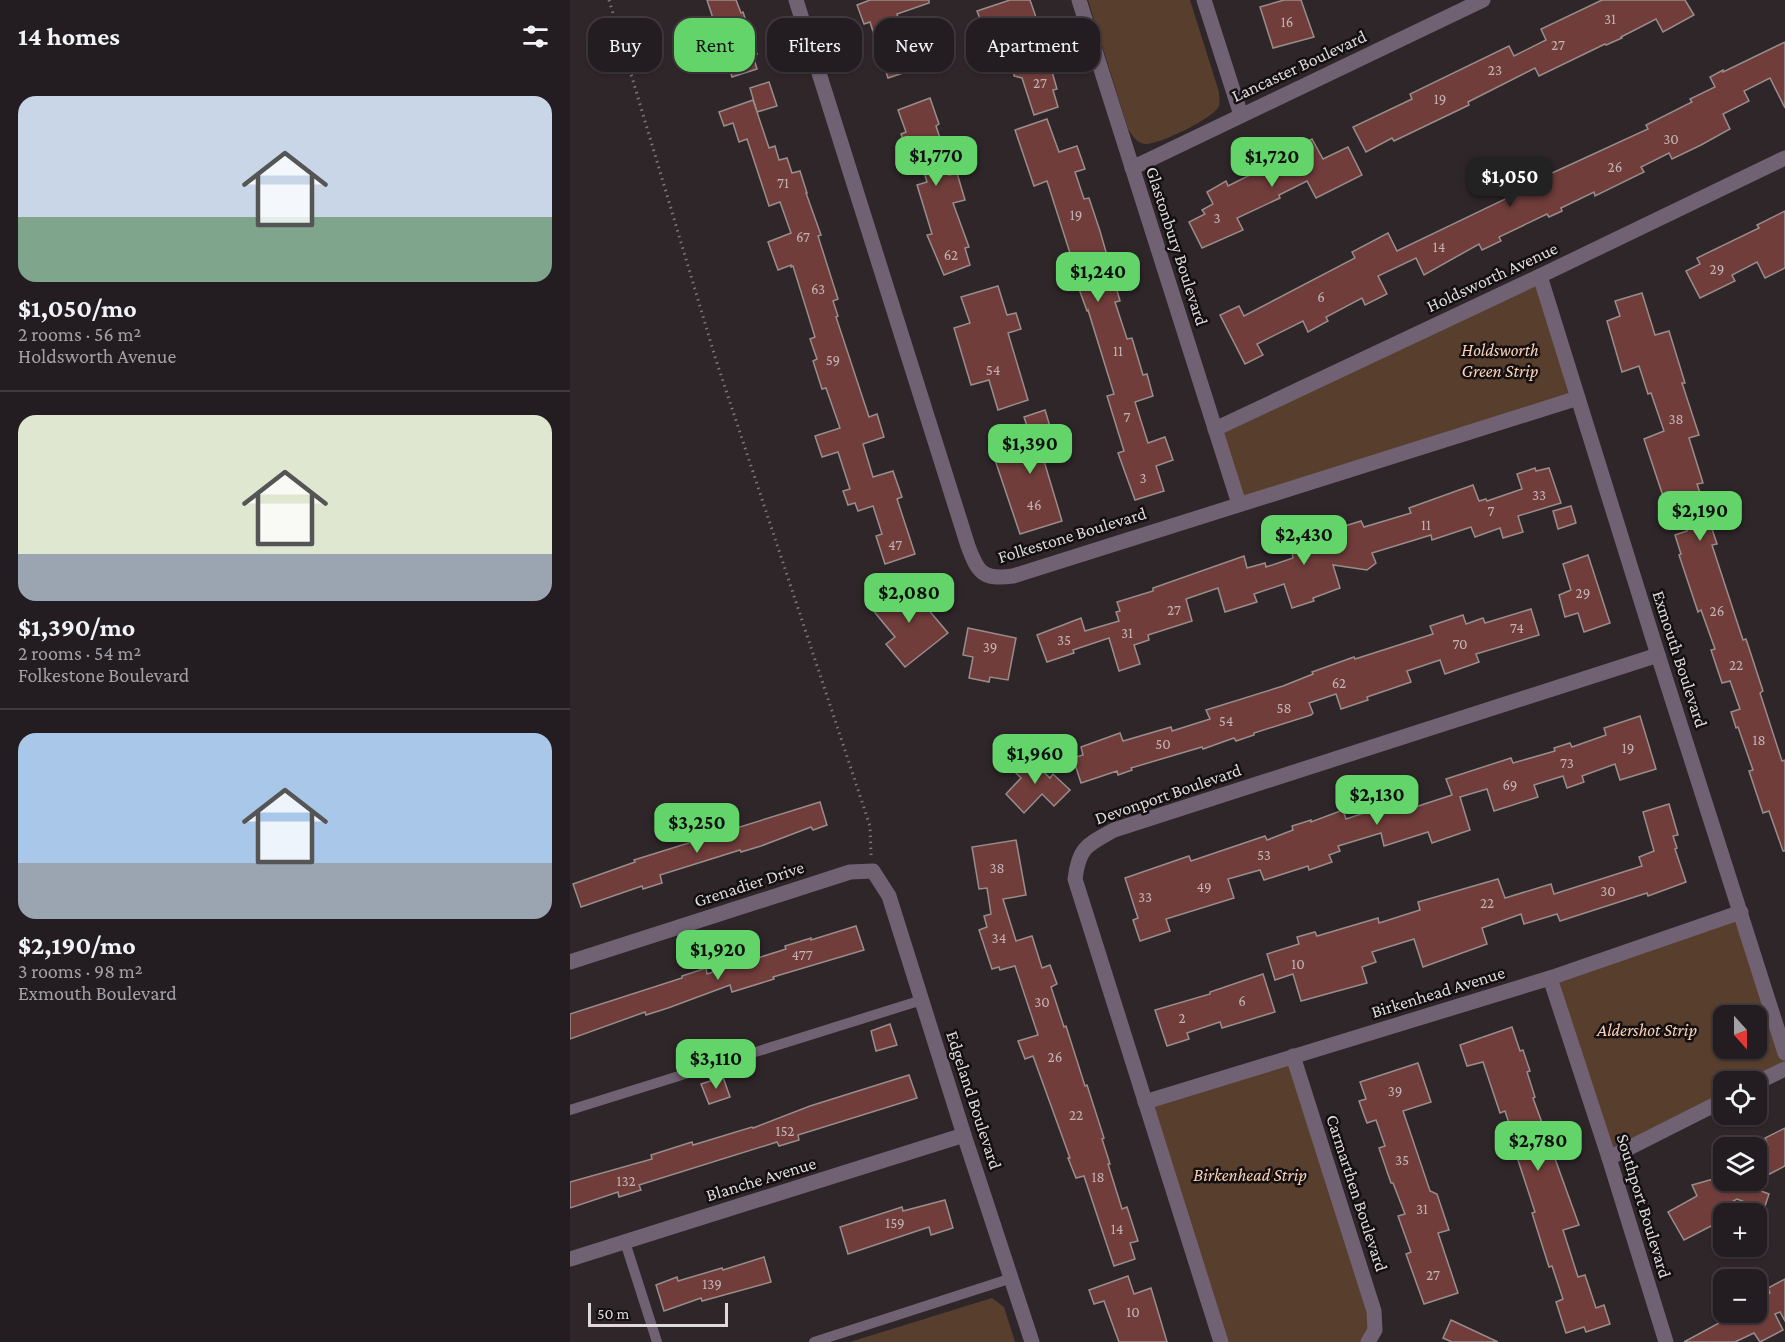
<!DOCTYPE html>
<html lang="en">
<head>
<meta charset="utf-8">
<style>
	:root { --surface:#231c20; --page:#2b2529; --text:#f1f3f6; --muted:#a3a1a5; --line:#403a3e; --accent:#62d469 }
	body { margin:0; font-family:"Crimson Pro",serif; background:var(--page); color:var(--text); height:100vh; display:flex; flex-direction:column; font-size:22px; white-space:nowrap }
	* { box-sizing:border-box; margin:0 }
	p { font-size:20px; color:var(--muted) }
	.icon { flex:none; width:33px; height:33px; fill:none; stroke:currentColor; stroke-width:2; stroke-linecap:round; stroke-linejoin:round }
	.map { position:relative; flex:1; overflow:hidden }
	.side { display:flex; flex-direction:column; background:var(--surface); width:570px }
	.side>* { flex:none }
	.banner { position:absolute; left:18px; top:18px; width:570px; height:54px; display:flex; gap:12px }
	.needle { width:39px; rotate:159deg }
	.tools { position:absolute; left:1143px; top:1005px; display:grid; gap:12px }
	.tools a { display:grid; place-items:center; width:54px; height:54px; border-radius:12px; background:var(--surface); box-shadow:0 2px 4px #0004,0 0 0 2px var(--line); font-size:30px }
	.scale { position:absolute; left:18px; bottom:15px; width:140px; box-sizing:border-box; padding-left:6px; border:3px solid #dfdadc; border-top:0; font-size:16px; line-height:21px; white-space:nowrap; color:#dfdadc; -webkit-text-stroke:4px #141012; paint-order:stroke }
	.price { position:absolute; translate:-50% -51px; padding:0 14px; border-radius:12px; background:var(--accent); color:#111; font-size:20px; line-height:39px; filter:drop-shadow(0 2px 3px #0008) }
	.price::after { content:''; position:absolute; left:50%; top:36px; width:18px; height:14px; margin-left:-9px; background:inherit; clip-path:polygon(0 0,100% 0,50% 100%) }
	.price.on { background:#222; color:#fff }
	ul { padding:0; list-style:none }
	li { display:grid; align-content:center; gap:12px; height:318px; padding:0 18px }
	li+li { border-top:2px solid var(--line) }
	li span { display:grid; place-items:center; height:186px; border-radius:18px; color:#555 }
	li>.icon { margin-inline-start:auto }
	span .icon { width:108px; height:108px; fill:#fffc; stroke-width:1 }
	li b { font-size:26px }
	h2 { display:flex; justify-content:space-between; align-items:center; height:72px; padding:0 18px; font-size:26px }
	.pill { padding:0 21px; border-radius:18px; background:var(--surface); box-shadow:0 2px 4px #0004,0 0 0 2px var(--line); font-size:21px; line-height:54px }
	.pill.on { background:var(--accent); color:#111 }
	main { display:flex; flex:1; min-height:0 }
	.map>svg:first-child { display:block }
</style>
</head>
<body>
<main>
<section class="side">
<h2>14 homes<svg class="icon" aria-label="filters" viewBox="0 0 24 24"><path d="M4 7h16M4 17h16"/><circle cx="9" cy="7" r="2"/><circle cx="15" cy="17" r="2"/></svg></h2>
<ul>
<li><span style="background:linear-gradient(#c9d6e8 65%,#7fa58c 0)"><svg class="icon" aria-label="home" viewBox="0 0 24 24"><path d="M3 11l9-7 9 7M6 9v11h12V9"/></svg></span><div><b>$1,050/mo</b><p>2 rooms · 56 m²</p><p>Holdsworth Avenue</p></div></li>
<li><span style="background:linear-gradient(#dfe7d0 75%,#9aa5b1 0)"><svg class="icon" aria-label="home" viewBox="0 0 24 24"><path d="M3 11l9-7 9 7M6 9v11h12V9"/></svg></span><div><b>$1,390/mo</b><p>2 rooms · 54 m²</p><p>Folkestone Boulevard</p></div></li>
<li><span style="background:linear-gradient(#a9c7e8 70%,#9aa5b1 0)"><svg class="icon" aria-label="home" viewBox="0 0 24 24"><path d="M3 11l9-7 9 7M6 9v11h12V9"/></svg></span><div><b>$2,190/mo</b><p>3 rooms · 98 m²</p><p>Exmouth Boulevard</p></div></li>
</ul>
</section>
<div class="map">
<svg width="1215" height="1342" viewBox="0 0 1215 1342">
	<rect width="100%" height="100%" fill="#2f262a"/>
	<g fill="#583e2d" fill-rule="evenodd">
		<path d="M518,0h102l29,92c0,4 1,11 0,14 -5,12 -60,39 -74,38 -9,-1 -12,-8 -17,-15z"/>
		<path d="M970,276l38,122 -339,106 -24,-75z"/>
		<path d="M1171,912l44,141v16l-29,13h-32l-1,18 -114,58 -59,-180zM1154,1016h32v32h-32z"/>
		<path d="M723,1056l81,255 -6,31h-147l-76,-240z"/>
		<path d="M422,1298l12,9 11,35h-165z"/>
	</g>
	<g fill="#703d3b" stroke="#998d8c" stroke-width="1.5">
		<path d="M137,0h29l5,13 2,-1 14,42 -4,2 4,13 -25,8z"/>
		<path d="M300,0h59v3l-32,11 8,27 4,-1 9,28 -30,10 -18,-56 -6,2 -7,-19z"/>
		<path d="M440,0h20l8,23 -13,5 8,27 13,-4 11,38 -4,1 5,17 -24,8 -12,-37 -8,-2 -1,-28 -12,4 -7,-23 -9,3 -8,-21z"/>
		<path d="M714,0h17l13,37 -41,11 -13,-41z"/>
		<path d="M1032,0h83l9,15 -31,17 -7,-13 -35,18 1,1 -16,7 -1,-1 -66,32 -4,-8 -67,34 1,3 -75,36 -2,-3 -26,14 -13,-25 59,-28 -2,-5 99,-48 5,10 32,-16 -5,-11z"/>
		<path d="M1215,42v66l-15,-30 -26,13 5,10 -26,13 7,15 -29,16 -29,14 -3,-6 -28,14 3,5 -49,24 -1,-4 -33,16 1,3 -13,6 -2,-3 -48,23 2,4 -19,9 -3,-6 -55,31 -8,-17 -38,18 9,18 -22,11 -3,-7 -36,19 2,4 -20,11 -5,-11 -46,23 6,11 -18,9 -25,-49 19,-9 5,10 111,-58 -3,-6 36,-19 9,18 154,-74 -1,-3 98,-45 -2,-4 46,-23 -2,-3 25,-12 -5,-10 13,-7v2z"/>
		<path d="M199,82l8,24 -20,6 -7,-24z"/>
		<path d="M360,98l9,26 -3,2 5,15 -3,1 11,33 8,-2 8,27 -12,3 16,44 -4,1 5,17 -26,10 -17,-40 5,-1 -15,-49 10,-3 -10,-33 -9,3 -7,-18 5,-2 -8,-22z"/>
		<path d="M183,100l16,48 6,-2 4,14 8,-2 5,15 8,-2 7,22h-1l15,42 -3,1 20,63 -5,2 5,15 -2,1 33,100 8,-3 7,23 -21,7 10,33 20,-6 9,26 -5,2 18,55 -30,10 -9,-28 6,-2 -9,-28 -15,5 -3,-8 -7,2 -5,-14 7,-2 -12,-37 -16,5 -7,-21 25,-8 -14,-40 -4,1 -9,-28 4,-2 -7,-20 5,-2 -22,-71 -2,1v-2l-13,5 -10,-28 23,-9 -11,-31 -11,4 -22,-67 -8,3 -6,-19 -9,3 -5,-14z"/>
		<path d="M477,119l12,33 18,-6 8,23 -10,3 9,27 5,-1 11,33 20,70 -5,1 12,37 5,-1 11,37 4,-1 6,22 -18,6 13,41 17,-6 8,23 -17,6 8,25 -29,9 -17,-47 6,-2 -17,-55 7,-2 -26,-84 -1,1 -9,-25 -8,4 -7,-20 9,-3 -4,-13 2,-1 -23,-72 -13,5 -19,-56z"/>
		<path d="M742,139l11,20 25,-12 14,28 -46,23 -9,-17 -28,14 1,3 -43,20 6,12 -41,18 -13,-26 16,-8 -3,-4 11,-6 -6,-12 19,-11 2,5 26,-13 -1,-3z"/>
		<path d="M1215,211v57l-20,10 -8,-16 -25,13 3,6 -35,17 -14,-27 14,-7 -3,-6 62,-30 -2,-3z"/>
		<path d="M428,286l9,29 9,-2 5,16 -13,4 20,67 -30,10 -9,-30 -18,5 -17,-57 16,-5 -9,-26z"/>
		<path d="M1072,293l13,42 14,-4 16,52h-3l17,52 -10,3 14,45 -6,1 20,60 -5,1 31,95 3,-1 17,52 -3,2 22,68 3,-1v91h-2l-14,-40 -6,2 -14,-42 4,-1 -15,-43 -2,1 -5,-16 9,-3 -10,-28 -8,2 -11,-33 4,-1 -14,-39 -3,2 -19,-57 2,-1 -6,-19 12,-4 -11,-32 -11,3 -21,-63 20,-8 -13,-38 -3,1 -9,-28 -17,6 -15,-51 13,-5 -5,-15z"/>
		<path d="M475,410l14,46 -15,5 18,60 -42,13 -29,-86 39,-13 -6,-18z"/>
		<path d="M965,468l1,3 13,-3 12,35 -43,13 5,16 -20,6 -3,-10 -25,9 -4,-10 -39,13 -1,-5 -59,18 4,10 -9,7 -34,-5 7,23 -27,10 1,3 -22,7 -8,-24 -30,10 3,8 -32,10 -7,-24 -32,11 6,22 -44,14 1,5 -15,5 6,19 -21,7 -10,-33 -36,12 1,3 -27,9 -10,-27 44,-17 4,13 34,-10 -3,-9 4,-1 -3,-9 36,-11v-3l91,-32 3,12 18,-5 1,4 27,-9 -1,-5 43,-14 -3,-9 29,-9 3,6 47,-14 -2,-5 64,-23 6,16 7,-2 1,2 35,-12 -5,-15z"/>
		<path d="M1001,506l5,17 -18,6 -5,-18z"/>
		<path d="M1018,555l22,68 -26,9 -6,-19 -13,4 -6,-22 12,-5 -8,-26z"/>
		<path d="M335,582l43,51 -43,34 -19,-23 9,-7 -23,-28z"/>
		<path d="M961,609l8,26 -63,19 3,8 -34,12 -5,-14 -33,11 4,11 -44,15 1,3 -27,9 -5,-15 -27,9 4,10 -2,2 -57,18v2l-18,6 -2,-3 -31,11 -1,-2 -71,21 1,2 -14,5 -1,-4 -36,12 -8,-25 10,-3 -2,-8 39,-14 3,8 48,-14 1,4 38,-12 -4,-9 77,-24 30,-12 -1,-2 42,-15 1,2 78,-25 -3,-8 33,-11 3,9 17,-6 2,5z"/>
		<path d="M398,628l48,10 -8,42 -18,-3 -1,5 -20,-4 4,-21 -10,-2z"/>
		<path d="M1070,716l16,53 -36,11 -5,-16 -33,12 2,6 -17,6 -4,-12 -29,9 4,12 -44,14 -7,-22 -27,8 10,33 -38,13 -4,-11 -44,14 -3,-13 -43,13 2,5 -11,4 3,7 -23,8 -1,-4 -44,14 -4,-10 -32,9 6,19 -68,21 4,12 -30,10 -7,-21 5,-2 -13,-40 64,-22 2,5 74,-25 2,4 26,-10 -1,-4 19,-6v2l32,-12 3,9 27,-9 -3,-12 32,-11 7,22 43,-14 -6,-16 65,-21 2,5 42,-12 -1,-3 16,-5 2,4 34,-12 -2,-7z"/>
		<path d="M455,754l25,24 3,-4 17,16 -16,16 -12,-12 -18,19 -18,-19 15,-16 -10,-10z"/>
		<path d="M250,802l7,23 -14,5 -2,-3 -50,19 -20,6 -1,-2 -80,25 2,8 -19,6 -1,-3 -61,21 -8,-23 62,-22 -1,-2z"/>
		<path d="M1099,804l9,31 -5,1 4,12 -2,1 11,33 -38,14 -1,-3 -87,28 -3,-7 -33,10 -3,-10 -39,14 5,16 -64,23 -9,-28 -42,13 4,10 -14,5 5,16 -66,18 -8,-27 -18,6 -8,-26 32,-10 -2,-7 18,-5 2,4 61,-18 1,5 41,-13 -2,-8 80,-23 7,19 46,-14 3,10 88,-28 -3,-9 15,-6 -11,-39z"/>
		<path d="M446,840l10,55 -23,4 13,42 16,-5 10,32 8,-3 7,19 -6,3 13,40 2,-1 19,60 2,-1 17,53 -2,1 8,25h-2l14,45 5,-2 11,34 -8,2 5,16 -21,7 -30,-90 -8,2 -8,-20h2l-37,-102 -8,3 -7,-18 20,-6 -23,-69 -15,4 -1,-3 -7,2 -13,-39 8,-3 -3,-11 7,-2 -4,-26 -8,1 -7,-42z"/>
		<path d="M286,926l8,24 -91,27 1,2 -42,13 -2,-7 -62,23 -22,7 -1,-3 -75,27v-25l112,-36v-2l24,-8 1,6 79,-25 -1,-3 26,-8v2z"/>
		<path d="M693,974l12,38 -53,16 -2,-6 -33,11 2,6 -22,7 -12,-36 55,-16v-2z"/>
		<path d="M320,1024l7,21 -21,6 -5,-20z"/>
		<path d="M942,1027l8,24 3,-1 7,21 -3,1 8,25 -2,1 46,127 -16,5 15,47 7,-2 11,33 8,-3 6,19 -24,8 -2,-5 -18,6 -10,-31 7,-3 -11,-33 -3,1 -17,-54 3,-1 -20,-61h3l-13,-40 -5,2 -17,-51 -16,4 -7,-21z"/>
		<path d="M848,1063l13,39 -28,9 27,80 7,3 12,36 -11,3 20,60 -34,11 -18,-50 5,-2 -13,-36 7,-2 -12,-31h-2l-12,-35 6,-2 -9,-26 -9,3 -8,-22 7,-2 -6,-17z"/>
		<path d="M339,1075l8,23 -119,37 1,5 -20,6 -2,-4 -138,43 2,5 -22,7 -1,-5 -48,16v-26l82,-23 -1,-4 41,-13 1,3 59,-18 1,1 57,-22z"/>
		<path d="M153,1077l7,20 -21,7 -8,-20z"/>
		<path d="M1215,1128v38l-29,15v-31l12,-5 -3,-7z"/>
		<path d="M1154,1176v4h8l37,14 -5,15 -27,-10 -13,7v46l-13,-26 -27,14 -16,-28 29,-16 -5,-11z"/>
		<path d="M375,1200l8,28 -22,7 -2,-8 -81,27 -8,-27 62,-20 1,4z"/>
		<path d="M194,1257l7,25 -69,19 -1,-3 -37,13 -8,-26 21,-8 1,4 44,-13 1,2z"/>
		<path d="M558,1276l6,18 17,-6 16,54h-48l-15,-41 -10,3 -5,-14z"/>
		<path d="M1215,1279v42l-5,-9 -5,2 8,16 -23,12 -6,-9 -19,9h-51l37,-20 -5,-10h40v-12l14,-7 -2,-5z"/>
		<path d="M881,1320l47,22h-46l-9,-4z"/>
	</g>
	<g fill="none" stroke-linecap="round" stroke-linejoin="round">
		<path stroke="#7d7679" stroke-width="3" stroke-dasharray="1.5 4.5" stroke-linecap="butt" d="M39,0l107,360 154,466 1,29"/>
		<g stroke="#716273" stroke-width="10">
			<path d="M0,1110l352,-110"/>
			<path d="M55,1242l32,100"/>
			<path d="M244,1342l198,-64"/>
		</g>
		<g stroke="#716273" stroke-width="15">
			<path d="M226,0l172,546c10,27 15,34 45,30l565,-178"/>
			<path d="M509,0l160,504"/>
			<path d="M634,0l37,115"/>
			<path d="M562,168l351,-168"/>
			<path d="M970,276l118,379 127,398"/>
			<path d="M645,429l325,-153 245,-118"/>
			<path d="M0,962l280,-90 23,-1 16,25 75,239 68,207"/>
			<path d="M980,978l59,180 57,184"/>
			<path d="M723,1056l81,255 1,19 -7,12"/>
			<path d="M1186,1083l29,-14"/>
			<path d="M575,1102l405,-124 191,-66"/>
			<path d="M1039,1158l115,-58"/>
			<path d="M0,1259l394,-124"/>
			<path d="M651,1342l-146,-463c4,-32 12,-34 39,-49l544,-175"/>
		</g>
	</g>
	<g text-anchor="middle" dominant-baseline="central" stroke-width="5" stroke-linejoin="round" paint-order="stroke">
		<g font-size="15" fill="#c3b3b4">
			<text x="1040" y="19">31</text>
			<text x="717" y="22">16</text>
			<text x="988" y="45">27</text>
			<text x="925" y="70">23</text>
			<text x="470" y="83">27</text>
			<text x="870" y="99">19</text>
			<text x="1101" y="139">30</text>
			<text x="1045" y="167">26</text>
			<text x="213" y="183">71</text>
			<text x="506" y="215">19</text>
			<text x="647" y="218">3</text>
			<text x="233" y="237">67</text>
			<text x="869" y="247">14</text>
			<text x="381" y="255">62</text>
			<text x="1147" y="269">29</text>
			<text x="248" y="289">63</text>
			<text x="751" y="297">6</text>
			<text x="548" y="351">11</text>
			<text x="263" y="360">59</text>
			<text x="423" y="370">54</text>
			<text x="557" y="417">7</text>
			<text x="1106" y="419">38</text>
			<text x="573" y="478">3</text>
			<text x="969" y="495">33</text>
			<text x="464" y="505">46</text>
			<text x="921" y="511">7</text>
			<text x="856" y="525">11</text>
			<text x="325" y="545">47</text>
			<text x="1013" y="593">29</text>
			<text x="604" y="610">27</text>
			<text x="1147" y="611">26</text>
			<text x="947" y="628">74</text>
			<text x="557" y="633">31</text>
			<text x="494" y="640">35</text>
			<text x="890" y="644">70</text>
			<text x="420" y="647">39</text>
			<text x="1166" y="665">22</text>
			<text x="769" y="683">62</text>
			<text x="714" y="708">58</text>
			<text x="656" y="721">54</text>
			<text x="1189" y="740">18</text>
			<text x="593" y="744">50</text>
			<text x="1058" y="748">19</text>
			<text x="997" y="763">73</text>
			<text x="940" y="785">69</text>
			<text x="694" y="855">53</text>
			<text x="427" y="868">38</text>
			<text x="634" y="887">49</text>
			<text x="1038" y="891">30</text>
			<text x="575" y="897">33</text>
			<text x="917" y="903">22</text>
			<text x="429" y="938">34</text>
			<text x="232" y="955">477</text>
			<text x="728" y="964">10</text>
			<text x="672" y="1001">6</text>
			<text x="472" y="1002">30</text>
			<text x="612" y="1018">2</text>
			<text x="485" y="1057">26</text>
			<text x="825" y="1091">39</text>
			<text x="506" y="1115">22</text>
			<text x="215" y="1131">152</text>
			<text x="832" y="1160">35</text>
			<text x="528" y="1177">18</text>
			<text x="56" y="1181">132</text>
			<text x="852" y="1209">31</text>
			<text x="325" y="1223">159</text>
			<text x="547" y="1229">14</text>
			<text x="863" y="1275">27</text>
			<text x="142" y="1284">139</text>
			<text x="563" y="1312">10</text>
		</g>
		<g font-size="18" fill="#dfdadc" stroke="#141012">
			<text transform="translate(729 66) rotate(-25)">Lancaster Boulevard</text>
			<text transform="translate(607 246) rotate(72)">Glastonbury Boulevard</text>
			<text transform="translate(922 277) rotate(-25)">Holdsworth Avenue</text>
			<text transform="translate(502 535) rotate(-17)">Folkestone Boulevard</text>
			<text transform="translate(1110 659) rotate(72)">Exmouth Boulevard</text>
			<text transform="translate(598 794) rotate(-19)">Devonport Boulevard</text>
			<text transform="translate(179 884) rotate(-18)">Grenadier Drive</text>
			<text transform="translate(868 992) rotate(-17)">Birkenhead Avenue</text>
			<text transform="translate(404 1100) rotate(72)">Edgeland Boulevard</text>
			<text transform="translate(191 1179) rotate(-17)">Blanche Avenue</text>
			<text transform="translate(787 1193) rotate(72)">Carmarthen Boulevard</text>
			<text transform="translate(1074 1206) rotate(73)">Southport Boulevard</text>
		</g>
		<g font-size="18" font-style="italic" fill="#fed2b7" stroke="#141012">
			<text x="930" y="350">Holdsworth<tspan x="930" dy="21">Green Strip</tspan></text>
			<text x="1077" y="1030">Aldershot Strip</text>
			<text x="680" y="1175">Birkenhead Strip</text>
		</g>
	</g>
</svg>
<div class="tools">
<a><svg class="needle" viewBox="-14 -14 28 28"><path d="M0-13l5 13h-10z" fill="#e53935"/><path d="M0 13l5-13h-10z" fill="#a3a1a5"/></svg></a>
<a><svg class="icon" aria-label="locate" viewBox="0 0 24 24"><circle cx="12" cy="12" r="6"/><path d="M12 2v4M12 18v4M2 12h4M18 12h4"/></svg></a>
<a><svg class="icon" aria-label="layers" viewBox="0 0 24 24"><path d="M12 4l9 5-9 5-9-5zM3 14l9 5 9-5"/></svg></a>
<a>+</a>
<a>−</a>
</div>
<div class="scale">50 m</div>
<b class="price" style="left:366px;top:187px">$1,770</b>
<b class="price" style="left:702px;top:188px">$1,720</b>
<b class="price on" style="left:940px;top:208px">$1,050</b>
<b class="price" style="left:528px;top:303px">$1,240</b>
<b class="price" style="left:460px;top:475px">$1,390</b>
<b class="price" style="left:1130px;top:542px">$2,190</b>
<b class="price" style="left:734px;top:566px">$2,430</b>
<b class="price" style="left:339px;top:624px">$2,080</b>
<b class="price" style="left:465px;top:785px">$1,960</b>
<b class="price" style="left:807px;top:826px">$2,130</b>
<b class="price" style="left:127px;top:854px">$3,250</b>
<b class="price" style="left:148px;top:981px">$1,920</b>
<b class="price" style="left:146px;top:1090px">$3,110</b>
<b class="price" style="left:968px;top:1172px">$2,780</b>
<div class="banner">
<a class="pill">Buy</a>
<a class="pill on">Rent</a>
<a class="pill">Filters</a>
<a class="pill">New</a>
<a class="pill">Apartment</a>
</div>
</div>
</main>
</body>
</html>
